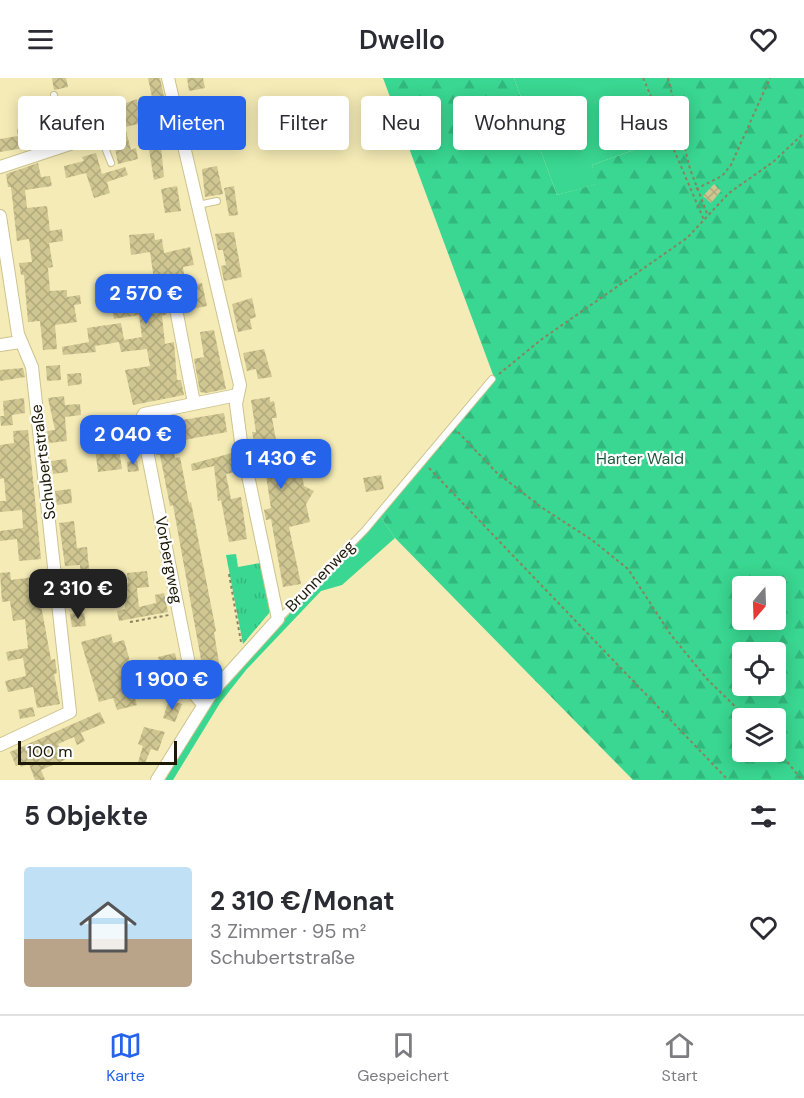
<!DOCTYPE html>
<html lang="de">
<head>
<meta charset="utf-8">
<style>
	:root { --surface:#fff; --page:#f7f7f7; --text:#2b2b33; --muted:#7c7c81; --line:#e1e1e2; --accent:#2563eb }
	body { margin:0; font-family:"DM Sans",sans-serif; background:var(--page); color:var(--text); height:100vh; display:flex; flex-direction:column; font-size:22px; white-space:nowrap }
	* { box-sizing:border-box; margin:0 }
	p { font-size:20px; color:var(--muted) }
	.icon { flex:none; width:33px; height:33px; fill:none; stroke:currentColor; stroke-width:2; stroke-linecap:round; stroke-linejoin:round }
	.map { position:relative; height:702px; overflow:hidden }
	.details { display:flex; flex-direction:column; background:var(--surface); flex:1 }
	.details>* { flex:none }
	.banner { position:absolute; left:18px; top:18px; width:768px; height:54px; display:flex; gap:12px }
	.needle { width:39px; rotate:199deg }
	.tools { position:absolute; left:732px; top:498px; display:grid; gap:12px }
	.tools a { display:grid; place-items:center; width:54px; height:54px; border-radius:6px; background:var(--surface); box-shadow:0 3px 15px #0003; font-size:30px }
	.scale { position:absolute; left:18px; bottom:15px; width:159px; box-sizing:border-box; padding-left:6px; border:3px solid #1d1905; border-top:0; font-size:16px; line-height:21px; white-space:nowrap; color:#1d1905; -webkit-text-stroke:4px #fff; paint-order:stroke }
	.price { position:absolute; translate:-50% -51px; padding:0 14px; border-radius:12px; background:var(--accent); color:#fff; font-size:20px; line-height:39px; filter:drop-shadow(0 2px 3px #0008) }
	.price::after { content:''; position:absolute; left:50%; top:36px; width:18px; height:14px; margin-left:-9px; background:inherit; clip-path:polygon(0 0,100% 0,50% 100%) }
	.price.on { background:#222; color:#fff }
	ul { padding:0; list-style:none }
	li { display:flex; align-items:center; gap:18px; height:150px; padding:0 24px }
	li+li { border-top:2px solid var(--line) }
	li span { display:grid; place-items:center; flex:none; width:168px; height:120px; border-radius:6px; color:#555 }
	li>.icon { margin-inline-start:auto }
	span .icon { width:72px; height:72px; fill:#fffc; stroke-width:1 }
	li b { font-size:26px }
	h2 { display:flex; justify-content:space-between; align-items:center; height:72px; padding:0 24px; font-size:26px }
	.pill { padding:0 21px; border-radius:6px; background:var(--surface); box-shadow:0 3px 15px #0003; font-size:21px; line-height:54px }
	.pill.on { background:var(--accent); color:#fff }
	header { display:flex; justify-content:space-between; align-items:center; height:78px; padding:0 24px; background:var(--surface); font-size:27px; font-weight:600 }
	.tabs { display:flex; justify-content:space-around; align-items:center; height:84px; border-top:2px solid var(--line); background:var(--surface); font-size:16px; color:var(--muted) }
	.tabs a { display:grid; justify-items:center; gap:3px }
	.tabs .on { color:var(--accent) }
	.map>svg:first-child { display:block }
</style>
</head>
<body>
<header><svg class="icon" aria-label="menu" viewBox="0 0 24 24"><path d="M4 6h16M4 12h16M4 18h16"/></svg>Dwello<svg class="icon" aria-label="heart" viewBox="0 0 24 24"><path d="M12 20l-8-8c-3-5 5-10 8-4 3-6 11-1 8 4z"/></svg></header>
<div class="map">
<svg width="804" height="702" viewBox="0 0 804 702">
	<defs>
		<pattern id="forest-firs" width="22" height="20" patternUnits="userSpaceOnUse" patternTransform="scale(1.5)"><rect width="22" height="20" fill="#39d791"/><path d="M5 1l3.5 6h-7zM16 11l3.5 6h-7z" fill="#32b87c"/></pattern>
		<pattern id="park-tufts" width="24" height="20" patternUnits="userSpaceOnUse" patternTransform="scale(1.5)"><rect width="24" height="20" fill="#39d791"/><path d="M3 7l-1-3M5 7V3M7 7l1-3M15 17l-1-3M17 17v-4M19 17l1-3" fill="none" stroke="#32b87c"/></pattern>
		<pattern id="building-cross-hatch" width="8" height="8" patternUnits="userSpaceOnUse" patternTransform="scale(1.5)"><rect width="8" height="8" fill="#cfc692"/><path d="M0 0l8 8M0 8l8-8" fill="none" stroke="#b1aa7c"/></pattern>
	</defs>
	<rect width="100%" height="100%" fill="#f5ebb6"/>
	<g fill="#39d791">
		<path d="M514,0h128l25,60 -75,27 5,19 -40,11z"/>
		<path d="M380,438l15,22 -53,47 -21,6 -75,79 -26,33 -47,77h-8l37,-64 22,-31z"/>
	</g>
	<path fill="url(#forest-firs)" fill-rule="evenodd" d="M383,0h131l43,117 39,-11 -4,-19 75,-27 -25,-60h162v702h-171l-238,-242 -15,-22 115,-136zM742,508h34v34h-34zM742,574h34v34h-34zM742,640h34v34h-34z"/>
	<path fill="url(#park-tufts)" d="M236,476l2,13 22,-4 10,49 -27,32 -17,-89z"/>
	<g fill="url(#building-cross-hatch)">
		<path d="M52,0h14l2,9 -14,3z"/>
		<path d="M148,0h12l5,24 -8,2 -2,-8 -3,1z"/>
		<path d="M187,0h16l2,10 -16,3z"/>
		<path d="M137,21l5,24 -17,4 6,23 5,-2 2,11 -20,5 -8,-42 -31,4 -1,-12 30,-4z"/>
		<path d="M45,32l3,18 -4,1 1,9 -16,3 1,6 -30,5v-13l18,-3 -1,-7 15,-2 -2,-15z"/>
		<path d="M211,33l1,10 7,-1 4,23 -10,2 -2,-14 -15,3 -4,-19z"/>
		<path d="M170,54l3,14 -12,1 3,30 -10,3 -5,-30 6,-2 -2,-14z"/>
		<path d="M96,75l6,21 23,-7 3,8 -21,7 3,11 -16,5 -8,-25 -20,5 -2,-12 20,-5 -2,-4z"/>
		<path d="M38,85l3,14 9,-1 2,10 -27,4 2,18 20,-2 3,25 12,-2 1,12 -14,2 4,24 -5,1 2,23 17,-1v7l13,-2 1,9 -7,1 3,17 -22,3 2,24 -14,1 -3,-29 -12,1 -4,-47h-3l-2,-12 13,-1 -3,-23 -12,2 -6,-54h-3l-2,-13z"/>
		<path d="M217,88l6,28 -18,3 -3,-28z"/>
		<path d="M714,106l7,7 -10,12 -8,-7z"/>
		<path d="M177,108l4,25 -16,2 -4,-24z"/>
		<path d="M234,108l4,29 -9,1 -5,-28z"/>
		<path d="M234,154l8,45 -18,4 -3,-15 5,-1 -3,-15h-5l-3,-16z"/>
		<path d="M154,155l1,7 7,-1 2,14 26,-6 4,18 -11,2 2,14 -15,-1 -9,6 6,28 -5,2 3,28 9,-2 3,38h4l3,15 -51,10 -8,-35 25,-4 -3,-17 -26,3 -2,-10 -24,4 1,6 -33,3 -1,-8 27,-5 -2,-14 34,-5 3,17 18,-3 -3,-22 -25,4 -2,-10 11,-2 -2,-9 20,-4 -2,-11 15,-3 -4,-28 -19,3 -2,-20z"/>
		<path d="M202,205l5,23 -21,4 -5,-23z"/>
		<path d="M252,220l4,19 -6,2 2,10 -14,3 -6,-28z"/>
		<path d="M214,252l12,59 -20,4 -6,-1 -6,-33 10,-2 -4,-25z"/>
		<path d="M264,271l8,28 -14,2 -2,-10 -9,2 -4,-18z"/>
		<path d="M60,287l1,15 -14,1 -1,-15z"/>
		<path d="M23,290l2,9 -25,4v-11z"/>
		<path d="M81,295l1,11 -14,2 -1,-12z"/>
		<path d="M64,318l1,9 15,-1 1,11 -16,2 2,24 -18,2 -2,-12 8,-1 -7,-32z"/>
		<path d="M270,319v5l4,-1 3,17h-5l8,44 19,-3 5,27 10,5 -8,13 4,18 -21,5 12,57 -18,3 -12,-68 -5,1 -2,-10 7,-2 -9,-58 -6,2 -4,-20h4l-5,-32z"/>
		<path d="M24,320l1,15 -13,2 1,10 -12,1 -1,-10h4l-1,-15z"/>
		<path d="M224,335l3,19 -59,11 -4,-20z"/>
		<path d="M113,344l1,8 18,-4 2,13 -16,3 4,27 -24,3 -6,-47z"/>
		<path d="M28,352l13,129 -22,2 -2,-22 -17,2v-10l23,-3 -1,-18 -22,2v-11h6l-2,-23 -4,1v-34l14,-2 -1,-12z"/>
		<path d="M172,365l3,15 5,-1 9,46 2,-1 25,129 -2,1 5,31 -8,2 1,10 -8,1 -31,-171 -3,1 -10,-51h-4l-1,-9z"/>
		<path d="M232,375l4,19 -10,2 5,25 10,-2 6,42 -18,3 -8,-42 -3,1 -4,-35 -22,5 -1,-7z"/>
		<path d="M66,381l2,13 -15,2 -2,-13z"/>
		<path d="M137,382l2,11 -11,1 -1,-10z"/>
		<path d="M381,397l3,14 -18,3 -3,-14z"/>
		<path d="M71,411l1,14 -15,2 -2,-14z"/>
		<path d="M74,443l3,27 10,-1 4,43 -9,1 1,4 -15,2 -1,-13 14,-1 -1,-18 -15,1 -6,-43z"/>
		<path d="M147,493l2,16 -12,1 2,19 17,-4 -1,-8 9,-2 4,19 -49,9 -2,-10 8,-2 -1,-16 -22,3 -1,-9 27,-4 -1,-10z"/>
		<path d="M10,494l1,8 30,-4 2,17 -4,1 12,66 4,-1 2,14 -3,1 6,30 -23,4 -4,-21 -25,5 -3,-11 21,-5 -3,-18 -15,3 -2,-9 22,-4 -3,-29 -12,2 -3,-20 -8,1 -2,-29z"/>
		<path d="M84,535l2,13 -14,1 -2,-13z"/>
		<path d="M111,556l2,9 11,-3 7,25 8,-3 3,14 -13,3 8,26 -20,5 -4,-12 -14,4 -18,-60z"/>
		<path d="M175,575l4,18 -17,4 -4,-18z"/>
		<path d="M169,622l13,4 -7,18 -12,-4z"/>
		<path d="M33,629l2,9 -15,3 -2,-9z"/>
		<path d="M100,634l5,11 -24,10 4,8 -8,4 -3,-8 -16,7 7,16 -24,10 4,10h-10l-6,-16 -8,3 -1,-3 -4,2 -6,-14z"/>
		<path d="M144,649l21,5 -7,19 -7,-2 -7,16 -6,-3 5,-16 -5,-2z"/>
	</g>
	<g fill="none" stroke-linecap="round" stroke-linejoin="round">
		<defs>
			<g id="service">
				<path d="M54,17l9,52"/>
				<path d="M97,57l5,5 9,23"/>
				<path d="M198,127l19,-4"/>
				<path d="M279,541l86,-89 127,-151"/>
			</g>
			<g id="minor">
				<path d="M0,89l97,-32"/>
				<path d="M0,138l18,118 14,33 38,345 -70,33"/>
				<path d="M172,210l22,115"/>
				<path d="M0,267l20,-3"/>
				<path d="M203,626l-8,-9 -54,-275 3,-6 93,-19"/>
				<path d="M157,702l55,-88 66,-73 -37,-177 -5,-38 4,-19 -72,-307"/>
			</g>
		</defs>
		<use href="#service" stroke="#ccc38f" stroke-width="8"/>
		<use href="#minor" stroke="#ccc38f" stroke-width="14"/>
		<g stroke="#8a835f" stroke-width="2" stroke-dasharray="3 3" stroke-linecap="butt">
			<path d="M643,0l61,142"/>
			<path d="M668,0l22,91 18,47"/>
			<path d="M696,111l26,-13 9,-11 39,-87"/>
			<path d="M499,296l43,-35 145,-101 42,-45 44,-31 31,-29"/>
			<path d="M458,354l38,40 45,35 51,33 36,29 43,66 36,44 40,39"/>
			<path d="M429,390l299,312"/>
			<path d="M229,496l12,68"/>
			<path d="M130,544l39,-7"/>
			<path d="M776,670l26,32"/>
		</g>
		<use href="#service" stroke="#fff" stroke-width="6"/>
		<use href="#minor" stroke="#fff" stroke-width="12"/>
	</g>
	<g text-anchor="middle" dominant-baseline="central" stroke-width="4.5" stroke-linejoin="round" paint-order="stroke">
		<g font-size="16" fill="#1e5b3e" stroke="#fff">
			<text x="640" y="380">Harter Wald</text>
		</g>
		<g font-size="16" fill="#1d1905" stroke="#fff">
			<text transform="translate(43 384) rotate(-97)">Schubertstraße</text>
			<text transform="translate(169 482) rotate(79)">Vorbergweg</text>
			<text transform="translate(320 498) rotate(-46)">Brunnenweg</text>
		</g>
	</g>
</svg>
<div class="tools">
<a><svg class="needle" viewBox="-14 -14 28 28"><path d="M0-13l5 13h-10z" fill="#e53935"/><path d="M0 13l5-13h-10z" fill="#7c7c81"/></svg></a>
<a><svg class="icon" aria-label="locate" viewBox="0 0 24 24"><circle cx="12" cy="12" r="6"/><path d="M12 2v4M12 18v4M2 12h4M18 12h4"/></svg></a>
<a><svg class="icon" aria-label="layers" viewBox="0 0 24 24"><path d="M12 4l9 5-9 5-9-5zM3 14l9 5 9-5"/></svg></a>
</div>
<div class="scale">100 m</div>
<b class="price" style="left:146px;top:247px">2 570 €</b>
<b class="price" style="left:133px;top:388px">2 040 €</b>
<b class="price" style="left:281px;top:412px">1 430 €</b>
<b class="price on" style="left:78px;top:542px">2 310 €</b>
<b class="price" style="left:172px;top:633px">1 900 €</b>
<div class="banner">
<a class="pill">Kaufen</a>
<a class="pill on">Mieten</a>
<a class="pill">Filter</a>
<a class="pill">Neu</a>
<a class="pill">Wohnung</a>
<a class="pill">Haus</a>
</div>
</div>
<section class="details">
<h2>5 Objekte<svg class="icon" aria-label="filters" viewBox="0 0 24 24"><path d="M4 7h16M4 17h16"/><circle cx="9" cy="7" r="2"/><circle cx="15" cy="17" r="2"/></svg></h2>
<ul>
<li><span style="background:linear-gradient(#bfe0f5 60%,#b9a48a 0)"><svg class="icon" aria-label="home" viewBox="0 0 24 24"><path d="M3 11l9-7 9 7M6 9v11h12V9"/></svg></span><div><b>2 310 €/Monat</b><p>3 Zimmer · 95 m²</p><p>Schubertstraße</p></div><svg class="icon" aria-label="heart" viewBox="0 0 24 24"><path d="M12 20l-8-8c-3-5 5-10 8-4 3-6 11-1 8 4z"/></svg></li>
</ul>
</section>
<nav class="tabs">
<a class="on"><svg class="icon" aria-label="map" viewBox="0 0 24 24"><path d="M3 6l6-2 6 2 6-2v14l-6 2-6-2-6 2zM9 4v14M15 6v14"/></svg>Karte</a>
<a><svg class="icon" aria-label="saved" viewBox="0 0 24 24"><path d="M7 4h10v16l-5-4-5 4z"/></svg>Gespeichert</a>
<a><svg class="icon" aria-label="home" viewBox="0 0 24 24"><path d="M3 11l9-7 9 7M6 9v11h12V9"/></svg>Start</a>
</nav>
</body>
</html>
